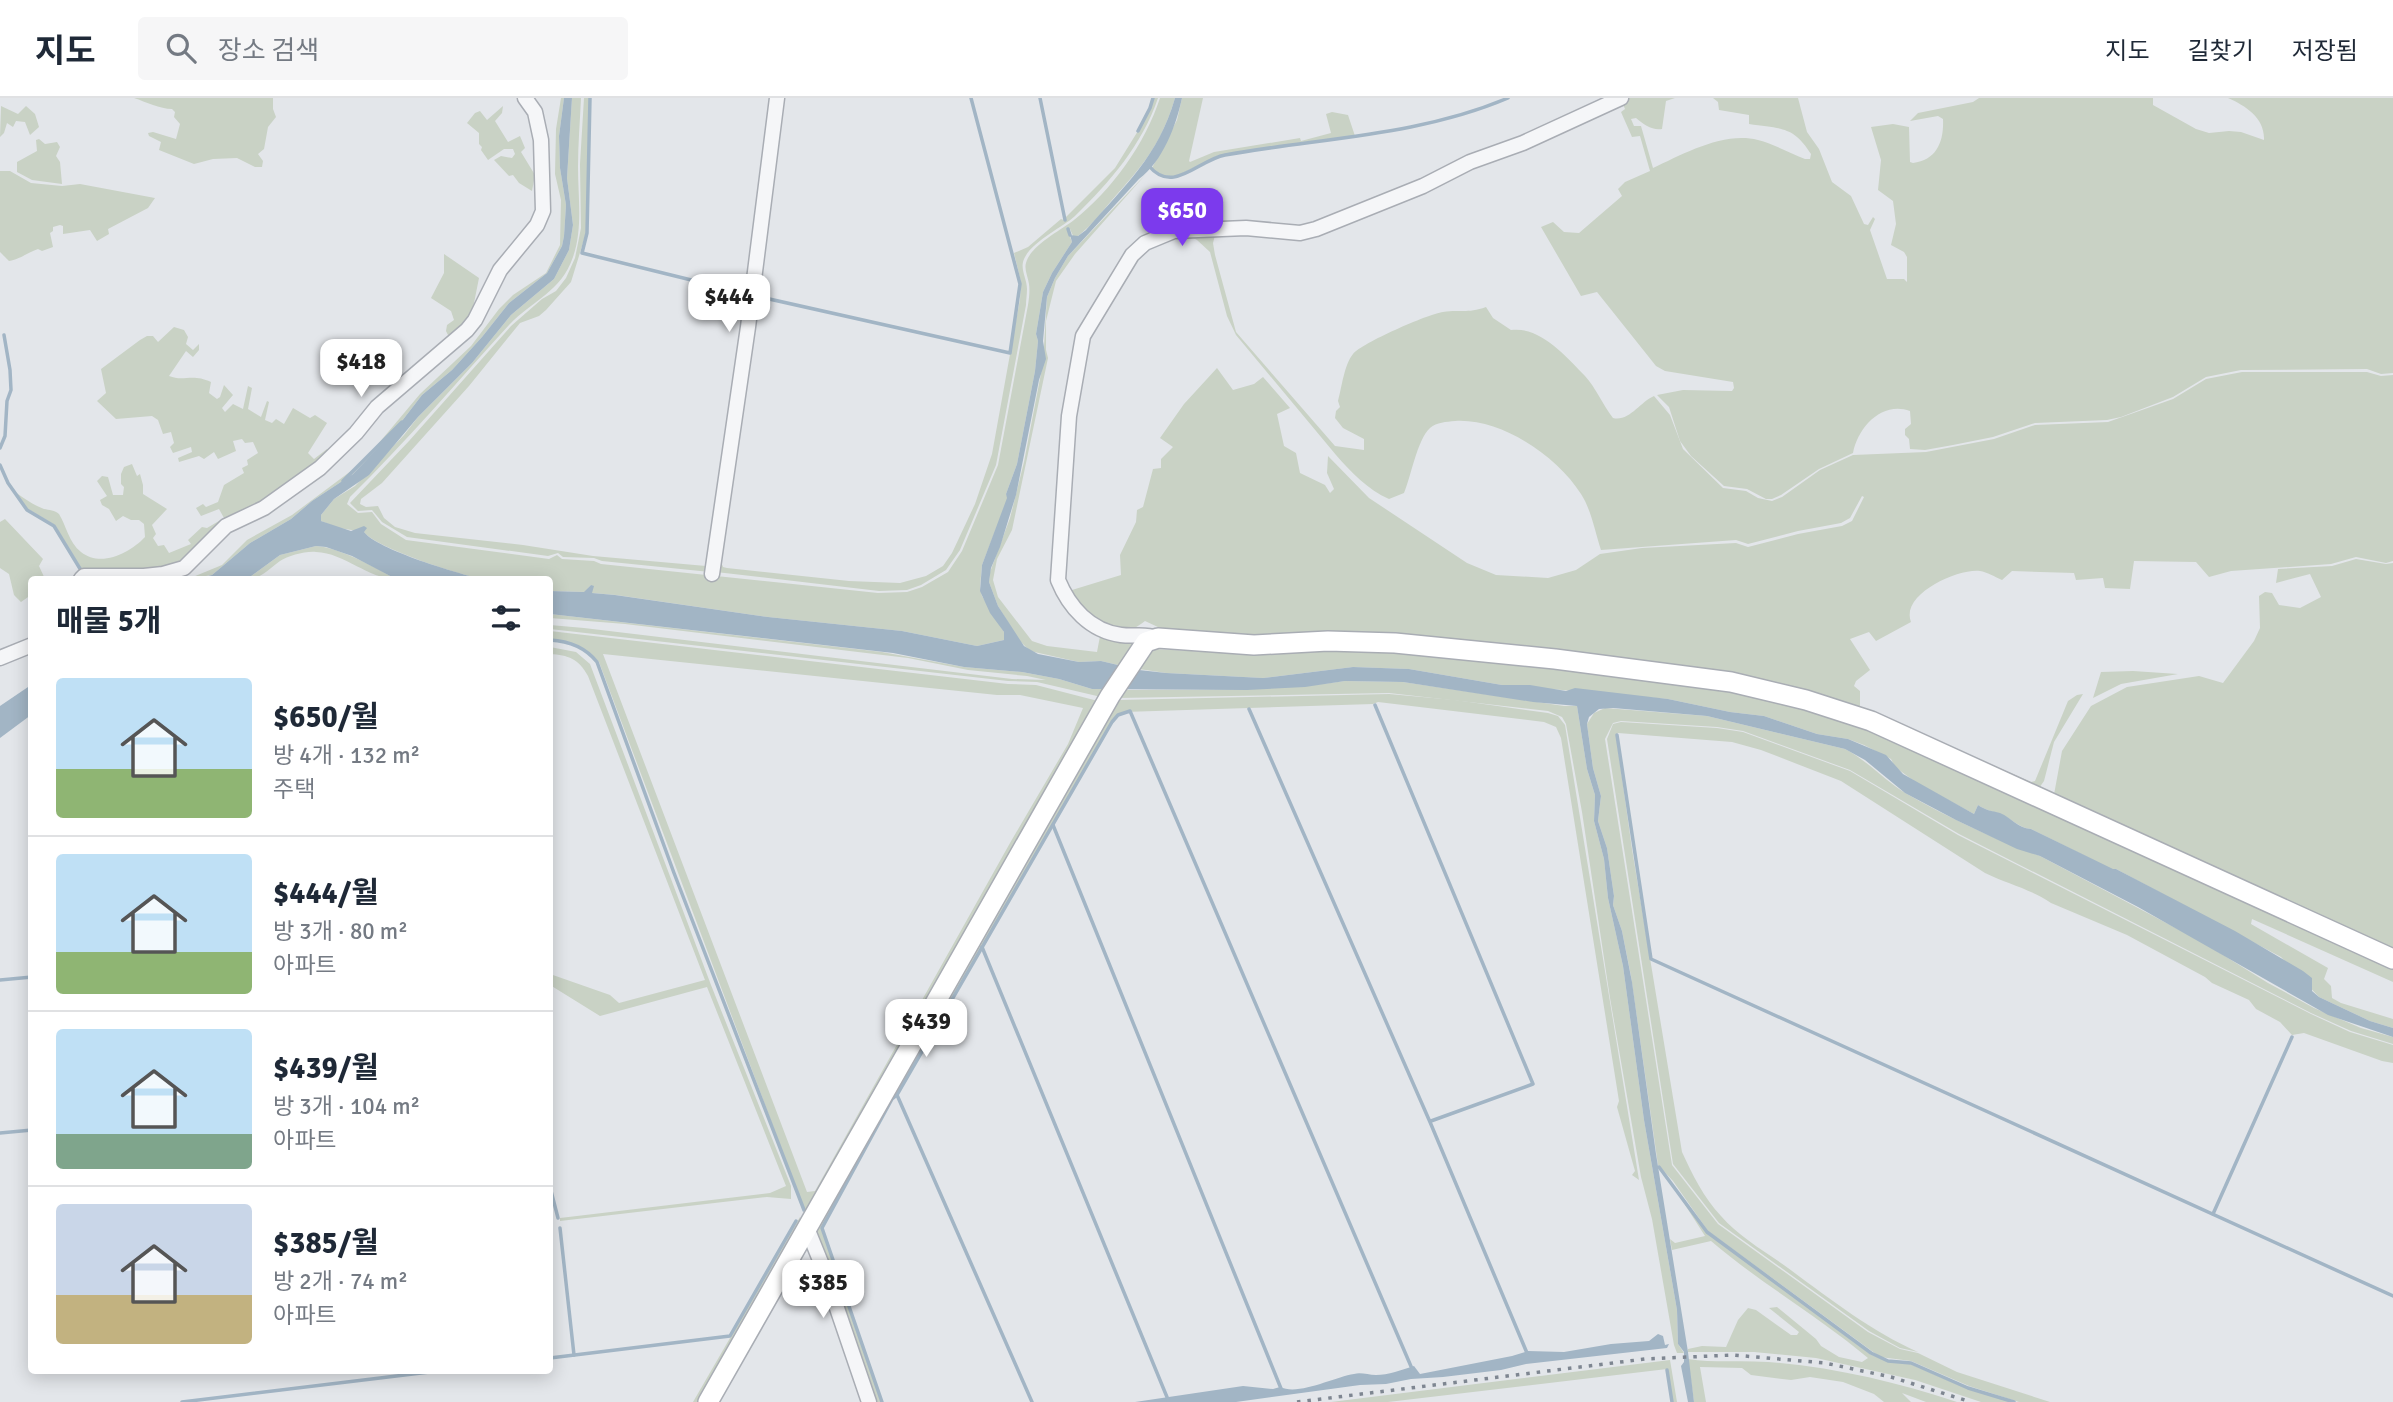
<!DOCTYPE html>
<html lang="ko">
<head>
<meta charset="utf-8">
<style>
	:root { --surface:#fff; --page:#f6f6f7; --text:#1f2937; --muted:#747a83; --line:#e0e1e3; --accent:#7c3aed }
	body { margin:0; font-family:Signika,"Noto Sans KR",sans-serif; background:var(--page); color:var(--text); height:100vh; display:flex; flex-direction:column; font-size:26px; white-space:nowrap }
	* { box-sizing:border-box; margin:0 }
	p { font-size:23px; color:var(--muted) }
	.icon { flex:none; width:38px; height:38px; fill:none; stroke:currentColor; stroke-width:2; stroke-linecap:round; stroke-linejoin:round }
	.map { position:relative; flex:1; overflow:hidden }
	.panel { position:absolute; left:28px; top:478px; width:525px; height:798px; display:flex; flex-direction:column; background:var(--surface); border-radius:7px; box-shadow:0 4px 18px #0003 }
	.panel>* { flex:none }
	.price { position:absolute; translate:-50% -60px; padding:0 16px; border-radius:14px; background:#fff; color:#222; font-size:23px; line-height:46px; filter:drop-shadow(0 2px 4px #0008) }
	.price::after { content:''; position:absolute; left:50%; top:42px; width:21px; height:16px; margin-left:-10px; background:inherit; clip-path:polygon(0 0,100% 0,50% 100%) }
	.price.selected { background:var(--accent); color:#fff }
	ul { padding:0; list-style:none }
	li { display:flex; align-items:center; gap:21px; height:175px; padding:0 28px }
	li+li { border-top:2px solid var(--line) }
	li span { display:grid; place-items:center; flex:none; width:196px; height:140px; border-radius:7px; color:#555 }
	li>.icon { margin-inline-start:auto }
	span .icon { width:84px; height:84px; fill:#fffc; stroke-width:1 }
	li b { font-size:30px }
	h2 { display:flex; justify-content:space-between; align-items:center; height:84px; padding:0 28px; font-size:30px }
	header { display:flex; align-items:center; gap:42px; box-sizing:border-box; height:98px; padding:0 35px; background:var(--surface); border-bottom:2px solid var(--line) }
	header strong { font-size:33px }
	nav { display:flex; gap:38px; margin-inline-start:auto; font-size:24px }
	.search { width:490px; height:63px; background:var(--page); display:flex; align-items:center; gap:18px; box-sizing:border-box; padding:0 24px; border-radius:7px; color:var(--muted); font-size:26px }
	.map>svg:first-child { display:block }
</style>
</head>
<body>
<header>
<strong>지도</strong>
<div class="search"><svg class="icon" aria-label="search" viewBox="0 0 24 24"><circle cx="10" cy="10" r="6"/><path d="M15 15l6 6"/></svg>장소 검색</div>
<nav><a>지도</a><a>길찾기</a><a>저장됨</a></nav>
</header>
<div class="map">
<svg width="2393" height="1304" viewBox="0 0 2393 1304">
	<rect width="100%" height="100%" fill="#e3e6ea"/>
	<g fill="#c9d2c5" fill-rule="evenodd">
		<path d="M134,0h139v11l3,8 -8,10 -4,22 -6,5 5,7 -1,6h-7l-18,-9 -24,1 -19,5 -35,-14 2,-8 -12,-6 -1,-3 5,-1 23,7 4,-15 -6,-7 1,-5 -3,-3c-12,0 -26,-7 -38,-11z"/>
		<path d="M561,0h3l-5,38 1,32 6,37 -2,31 -2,10 -15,27 -38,30 -27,34 -30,33 -30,25 -27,35 -42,44 -41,27 -21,18 -41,24 -38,32 -24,4 34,-14 25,-25 45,-25 71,-53 57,-68 51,-48 28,-37 14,-14 33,-22 14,-28 1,-45 -6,-26 1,-45z"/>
		<path d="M572,0h9c-1,23 -3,46 -3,69 0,30 5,61 -5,90 -12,35 -40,43 -64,68 -53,58 -103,117 -159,172l-3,7 11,9 14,-1 9,12 25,16 143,19 8,-4 5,4 32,2 7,3 277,29 29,-1 15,-5 26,-15 14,-21 36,-86 30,-160c1,-7 2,-14 1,-21 -1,-7 -5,-15 -3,-21 4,-17 35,-33 48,-43 38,-30 71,-76 86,-122h15c-14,47 -32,67 -63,102 -11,13 -21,26 -34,36l-4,2 -4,-9h-3l5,13 -20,31 -9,19 -7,42 2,7 -3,30 -18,93 -11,30 2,4 -26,67 -2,22 2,9 22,36v8l-27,6 -75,-15 -134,-14 -152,-22 -24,-2 -1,-8 -6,7 -35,-1v-12c-22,0 -44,2 -66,0 -20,-2 -110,-32 -120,-47l-25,-4 -18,-7v-6l13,-16 21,-13 49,-51 14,-18 54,-54 39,-48 43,-36 15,-29 4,-25 -6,-47z"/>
		<path d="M584,0h6l-4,135 -15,49 -25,28 -7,6 -19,7 -51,63 -87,97 -21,16 -1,5 6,3 12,-1 6,12 11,9 20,6 108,12 70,11 113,10 6,-8 -2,14 -108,-11 -8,-3 -31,-1 -5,-4 -10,3 -141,-19 -25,-15 -10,-12 -14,1 -8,-8 59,-62 102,-115 31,-27 14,-8 10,-13 9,-20 6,-30 -1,-64z"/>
		<path d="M1153,0h5c-16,47 -48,84 -83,118 -13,12 -47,27 -52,46 -2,9 4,18 4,27 0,5 -1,11 -1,16l-30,160 -36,85 -14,20 -25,15 -14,5 -28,1 -163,-19 2,-18 5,13 4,1 122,13 51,2 26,-7 17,-10 9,-13 23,-49 17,-50 28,-155 1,-17 -7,-29 14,-6 33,-28 5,2v-4l49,-49 31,-50z"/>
		<path d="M1182,0h21l-14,63 1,1 24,-10 86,-14 1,3 30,-8 -5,-19 6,-2 16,3 7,21 -138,20 -42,21 -17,-3 -6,-6 25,-48z"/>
		<path d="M1629,0h46l-9,3 -4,28c-9,2 -19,-5 -26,-11l-5,1 3,7h7l12,42c30,-14 71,-37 105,-28 16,4 31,13 47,19h5l1,-5c-18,-29 -31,-25 -62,-30v-9l-30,-5 -1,-8 -5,-4h85l9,34 12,17 13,33 19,14 13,28 4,1 5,-8 2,2 -5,11 17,49h17l3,3v-25l-3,-5 -13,-7 5,-21 -3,-23 -15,-11 3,-30 -10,-33 22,-3 16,3 1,35 3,1c24,-3 31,-22 30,-44l-5,-3 -28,5 8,-8 55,-11 6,-4h174v7l43,24 13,4 20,-2 12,1 23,8c1,-22 -18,-34 -36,-42h165v275l-12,1 -14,-5 -126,1 -35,7 -33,20 -52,20 -14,3 -72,3 -42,14 -40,8 -28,5 -15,-1 -1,-10 -4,-4v-6l6,-5 -1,-13c-28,-10 -52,16 -57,42l-34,16 -38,26 -9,4h-6l-19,-10 -23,-3 -33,-30 -11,-15 -11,-34 -12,-12 26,-5 49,1 2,-3 -1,-6 -68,-11 -9,-5 -59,-74 -16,4 -40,-69 12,-5 11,10 15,1 43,-37 -4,-7 7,-7 25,-11 -10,-35 -8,1 -11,-25 4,-3 -3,-7z"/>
		<path d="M1,8l17,8 8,-8 9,8 4,13 -9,8 -5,-13 -9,-1 -3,6 -6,-4 -3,10 -4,4z"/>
		<path d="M503,8l-1,7 -7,8 13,21 12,-6 5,12 -4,4 14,23 -3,16 -13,-8 -6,-8 -4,1 -15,-16 7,-4 11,2 3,-4 -2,-5h-9l-16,11 -7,-10 1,-3 -3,-3v-11l-12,-10 8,-10 5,-2 7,9z"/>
		<path d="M39,41l6,5 12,-2 3,5 -4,9 4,6 2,22 -30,-4 -15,-8v-10l20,-11 -1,-11z"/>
		<path d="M0,73h10l21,12 31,3 18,-2 75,14 -7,10 -40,21 1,5 -12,7 -7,-11 -27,4v-8l-3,-1 -7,2v4l-3,2 3,14 -11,4 -4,-2c-12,4 -17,10 -29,12l-9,-9z"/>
		<path d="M1146,76l-71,80 -19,27 -10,40v29l2,8 -36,172 -15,29 -4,21 5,17 34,44 15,5 50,6 4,-21 43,4 -26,30 -17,-4 -22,1 -49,-11 -11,-11 -21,-34 -9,-24 1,-10 20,-54 14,-56 19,-99 4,-66 8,-19 13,-22z"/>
		<path d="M1216,133l-3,12 2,12 21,77 99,114 29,4v-11l-21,-11 -8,-10 1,-7 4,-4 -2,-6c4,-14 6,-36 15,-47 9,-11 75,-40 90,-42 16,-3 24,2 43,-5l7,11 18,12c29,-4 55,26 74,46 11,12 18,29 28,42 16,4 27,-16 41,-22l16,19 13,34 40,39 23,3 12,7 14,3 10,-4 38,-27 33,-15 73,-3 68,-13 41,-14 73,-3 65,-23 33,-20 36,-7h125l14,4 12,-1v186l-7,2 -30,-6 -25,7 -100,7 -22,6 -13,-15 -62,-1 -4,28 -25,-1 -2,-10 -27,2 -2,-7 -62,-2 -10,9c-7,-3 -15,-8 -22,-9 -21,-3 -80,23 -69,51l-35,19 -7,-9 -19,7 20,31 -14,11 -2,5 6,5v18l51,20 120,53 4,-1 33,-80 9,-6 6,-1 -29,48 -10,39 -7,10 -33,-14 -278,-98 -551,-44 -30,-14c-4,3 -10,7 -15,9 -25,6 -47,-20 -60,-37l2,-3 49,-15 -1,-20 16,-33 1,-12 6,-3 10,-38 8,-1v-9l12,-12 -13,-9 24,-34 33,-36 16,22 21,-6 9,-7 27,31 -13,6 7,32 12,7 4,20 25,12 5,8 4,-4 -7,-16 1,-17 41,42 98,65 29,12 52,3 28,-8 24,-16 42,-6 94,-5 12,4 50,-13 44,-8 10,-5 12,-24 -2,-1 -12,22 -9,5 -43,8 -50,13 -12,-4 -135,10c-6,-18 -10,-41 -20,-56 -24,-38 -80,-76 -126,-73 -9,1 -18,1 -25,7 -13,12 -19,49 -26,65l-15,6c-21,-9 -38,-27 -53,-44l-100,-120 -9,-19 -17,-64 -13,-12 -15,-8z"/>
		<path d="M444,156l35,24 -9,45 -19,18 -5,-10 1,-6 7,-5 -3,-9 -20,-13 13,-25z"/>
		<path d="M174,229l10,3 4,7 -2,7 7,6 6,-6v6l-6,7 -7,-6 -17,25c15,6 23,-3 42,6l-2,11 8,6 3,-2 4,-12 9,10 -11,13 3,4 8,-8 10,5 5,-23 4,2 -4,21 13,8 6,-16 2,1 -4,18 7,3 4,-4 8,5 9,-16 17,10 5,-3 12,8 -19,30 6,6 13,-10 3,5 -139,106 -28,11 -79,2 -29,-48 -27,-16 -13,-17c9,6 18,13 29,17 5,1 11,1 15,5 7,11 10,29 22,38 20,16 49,1 64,-15l-1,-13 -5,-4h-8l-8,-4 -7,5 -7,-12 -7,-4 -2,-5 7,-4 -10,-15 5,-5 6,1 5,18h10l1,-8 -3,-3v-10l3,-7 8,-3 5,12 3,-2 3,11v9l24,15 -15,16 4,9 -3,4 5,8 6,-1 5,8 22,-9 -3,-4 14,-13 5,1 17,-10 -5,-9 -18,7 -5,-8 7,-4 3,3 12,-5 6,-17 20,-12 -2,-5 6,-3 -1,-5 11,-7 -5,-11 -8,1 -3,-4 -9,2 3,10 -18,8 -4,-7 -10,7 -5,-3 -20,6 -1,-4 14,-6 -1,-5 -18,6 -3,-6 4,-4 -3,-11 -8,2 -5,-14 -6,-4 -36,3 -19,-18 9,-8 -5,-24 39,-29 7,-4h6l5,6z"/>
		<path d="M5,421l38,40 -4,7 6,13h-13l-1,16 -10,7 -7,-7 -5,-21 -9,-6v-46z"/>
		<path d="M316,448c22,1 61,22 80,33 -28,0 -51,-26 -80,-27 -11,-1 -28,4 -36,9 -11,8 -19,18 -33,18l33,-24z"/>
		<path d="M2356,461l30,5 7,-1v392l-340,-155 9,-49 29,-45 36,-19 72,-11 24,7 31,-42 6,-13 -1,-32 6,-4 7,1 7,12 21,3 21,-11 -11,-23 -34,9 2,-14 54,-3z"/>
		<path d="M550,516l332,38 82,15 58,5 37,7 33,10h11l-2,7h-4l-60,-14 -29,-1 -458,-52v-4l34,3 428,51 34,1 -19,-4 -59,-6 -60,-12 -283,-34 -75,-6z"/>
		<path d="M550,533l458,53 28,1 62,16 -292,513 -207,-552c-14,-16 -29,-21 -49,-23zM603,556l394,41h23l63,13 -15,36 -58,99 -195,348 -8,1z"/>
		<path d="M550,549l26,5 14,12 121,321 80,201v13l-24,-2 -207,24v-3l210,-25 16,-7 -79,-199 -107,29 -50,-31v-11l60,21 9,8 86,-23 -117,-304c-9,-17 -20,-21 -38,-22z"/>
		<path d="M1387,550l337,39 123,31 546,248v16l-141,-63 -1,5 77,44 -4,11 7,7 1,12 9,5 52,16v9l-23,-7 -51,-24 -38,-40 -165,-88 -3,1 -82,-41c-13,-1 -19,-11 -31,-15 -8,-3 -15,-4 -22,-9l-4,9 -57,-31 -22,-16 -4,-8 -27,-14 -16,-6 -31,-5 -53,-18 -34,-4 -62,-13 -166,-14 -93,-16 -56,-2 -90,11 -97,-5 -34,-5 6,-11 16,-8 74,4z"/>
		<path d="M2133,573l45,3 -57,10 -28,14 8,-26z"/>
		<path d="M1345,583l58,1 161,24h13l10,63 8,26 -1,26 10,38 4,39 15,68 21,154 33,190 1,34 6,9h-7l-3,-8 -22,-126 -11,-42 -31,-179 -28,-186 -16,-88 -4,-7 -14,-6 -159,-18 -271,5 1,-8c76,-1 151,2 226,-9z"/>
		<path d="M1389,596l66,6 93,13 10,3 7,9 74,455 -7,-5 3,-4 -18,-64 2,-6 -58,-363 -5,-11 -12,-5 -166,-20 -5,2 -249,8 -12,9 -215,373 -6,5 -70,129 60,174h-4l-61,-170h-3l305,-532z"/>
		<path d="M1605,610l102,8 138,33c23,12 40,32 62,45 42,24 87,45 133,62l164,87 64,40 46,25 47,20 32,9v7l-42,-13 -40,-18 -352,-179 -109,-64 -107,-39 -26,-4 -96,-6 -8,2 -8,16 67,426 46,59 150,108 32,17 18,4 39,19 93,30h-31l-50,-16 -58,-25 -31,-4 -172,-126 -35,-50 -15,-16 -27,-189 -9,-45 -9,-26 1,-9 -7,-48 -9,-27 3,-25 -8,-28 -6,-44 7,-11z"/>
		<path d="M1621,624l96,6 26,4 107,39 108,64 353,179 39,18 43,13v18l-11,-2 -78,-28 -12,2 -12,-13 -24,-13 -7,-9 -37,-17 -7,-6 -78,-42 -76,-32c-20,-14 -44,-19 -66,-30l-144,-92 -80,-31 -29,-8 -114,-9 -2,2 16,114 50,303c10,22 22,46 39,64 18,21 45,36 67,52 42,31 83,63 130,84l-18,-4 -31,-17 -150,-108 -46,-59 -66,-425 6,-15z"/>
		<path d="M1671,1085l36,49 163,122 18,8 22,2 58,25 43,13h-30l-66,-22 -99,-22 -62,-6h-66v-3l14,-3 24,1 12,-27 10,-12 8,2 35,25h6l2,-3 -30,-24 8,-1 39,32 5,7 18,11 23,5 6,-4c-50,-42 -108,-75 -157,-117l-39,9 -2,-11 5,4 30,-7z"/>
		<path d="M800,1119l1,3 -102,182h-6z"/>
		<path d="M1688,1261c25,4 53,1 80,3 65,5 128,20 189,40h-31l-24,-9 9,9h-27l-10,-8 -31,-12 -33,-5 -19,3 -40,-5 -9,-7 -42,-1 6,35h-12z"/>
		<path d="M1670,1262l7,42h-4l-6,-33 -279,33h-57z"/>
	</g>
	<g fill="#a2b5c5">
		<path d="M564,0h8l-5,80 6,47 -4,25 -15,29 -43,36 -39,48 -54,54 -49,58 -35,24 -13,16v6l30,10 13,-5 3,2 -3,4c12,17 97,43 119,47h-87l-44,-23 -26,-9 -10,-1 -36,9 -33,24h-50l15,-4 38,-32 41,-24 21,-18 41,-27 42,-44 27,-35 30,-25 30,-33 27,-34 38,-30 15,-27 2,-10 2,-31 -6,-37 -1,-32z"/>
		<path d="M1175,0h7c-6,28 -19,63 -43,81l-71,77 -13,22 -8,19 -4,44 3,18 -7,21 -23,115 -16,52 -9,21 -2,14 9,24 26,40 14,8 41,8 22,-1 38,9 27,3 97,5 90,-11 56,2 93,16h28l36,6 9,-3 93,11 62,13 34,4 53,18 31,5 38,16 17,19 71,40 4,-9c7,5 14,6 22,8 12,5 17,15 31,16l82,40h3l119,62 68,40 9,7v13l7,6 51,24 23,7v9l-65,-22 -190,-108 -98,-51 -23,-7 -61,-29 -51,-27 -40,-33 -20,-11 -138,-33 -94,-8 -14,1 -10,8 -2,7 6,44 8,28 -3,25 9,27 7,48 -1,9 9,26 10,51 24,172 32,198 6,50h-6l-7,-36 3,-4v-10l-6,-8 -1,-34 -33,-190 -21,-154 -15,-68 -4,-39 -10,-38 1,-26 -8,-26 -10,-63 -44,-4 -130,-20 -58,-1 -40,6 -58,3 -155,-1 -33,-10 -37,-7 -58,-5 -71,-14 -343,-39v-23l34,1 7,-7 3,1 -2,7 23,2 153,22 134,14 75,15 27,-6v-8l-14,-19 -10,-22 2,-26 25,-67 -1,-4 11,-30 18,-93 3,-30 -2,-7 7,-42 9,-19 20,-31 -2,-7 8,1 8,-6c39,-45 72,-73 89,-132z"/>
		<path d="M31,587v30l-31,23v-32z"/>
		<path d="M1658,1236l5,2 2,9 4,-1 -2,4 -141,16 -25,6 -58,7 -32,2 -25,5 -26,1 -124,17h-101l108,-16 30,3 7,-2c19,9 54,-10 74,-13 7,-2 14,1 22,1 12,0 26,-5 38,-9l6,8 92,-18 16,-5 36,1 47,-8 38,-3z"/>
	</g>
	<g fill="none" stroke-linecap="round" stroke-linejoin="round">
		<g stroke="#a2b5c5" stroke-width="3.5">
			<path d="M590,0l-3,135 -5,20 166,41"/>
			<path d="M1040,0l25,122"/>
			<path d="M1138,33l12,-23 3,-10"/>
			<path d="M1149,68c24,29 49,-6 76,-11 94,-17 194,-19 283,-57"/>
			<path d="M1068,131l2,6"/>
			<path d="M756,198l254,57 10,-69 -49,-186"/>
			<path d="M0,350l5,-12 2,-35 4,-11 -1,-20 -6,-35"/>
			<path d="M0,367l8,18 19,27 27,16 28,46"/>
			<path d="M343,383l59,-59"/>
			<path d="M550,542c19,1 35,7 47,22l77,211 130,337"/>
			<path d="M1375,607l158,379 -102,37"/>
			<path d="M1249,611l181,413 97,231"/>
			<path d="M1617,637l34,224 742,337"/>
			<path d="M1053,727l229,566"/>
			<path d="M982,849l187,455"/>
			<path d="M0,882l32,-3"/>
			<path d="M897,997l135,307"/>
			<path d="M0,1035l32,-3"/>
			<path d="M1659,1069l48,65 164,121 17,8 23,2 57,25 46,14"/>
			<path d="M550,1089l8,31"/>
			<path d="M2213,1116l79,-177"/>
			<path d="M560,1130l14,127"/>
			<path d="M550,1260l180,-22 66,-115"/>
			<path d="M1667,1272l5,32"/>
			<path d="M182,1304l264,-32"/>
			<path d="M882,1304l-60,-174 70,-129 5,-4 215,-373 6,-7 12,-4 283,660"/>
		</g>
		<defs>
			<g id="minor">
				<path d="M712,476l36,-247 29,-229"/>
				<path d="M81,481l3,-3h60l19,-2 21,-6 42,-42 38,-18 56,-40 36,-35 21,-26 90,-77 8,-10 25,-50 37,-45 6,-14 -2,-71 -6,-28 -10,-14"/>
				<path d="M1158,540c-16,-5 -22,-1 -37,-3 -31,-4 -52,-28 -63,-55l11,-164 14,-80 49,-81 13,-12 29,-12 72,-3 54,5 16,-4 107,-43 47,-24 53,-19 98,-45"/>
				<path d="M0,560l32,-13"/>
				<path d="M807,1130l17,42 45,132"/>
			</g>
			<path id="secondary" d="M708,1304l402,-706 36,-54 12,-4 96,7 74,-4 67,2 160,16 176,23 75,18 65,21 522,238"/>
		</defs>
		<use href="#minor" stroke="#a9adb4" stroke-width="17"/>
		<use href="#secondary" stroke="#a9adb4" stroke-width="22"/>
		<use href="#minor" stroke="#f5f6f8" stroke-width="14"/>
		<use href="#secondary" stroke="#fff" stroke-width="19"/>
		<path stroke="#7e8691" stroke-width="3.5" stroke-dasharray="3.5 7" stroke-linecap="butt" d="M1297,1304l348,-43 88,-4 92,8 66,14 80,25"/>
	</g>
</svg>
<b class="price selected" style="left:1182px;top:150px">$650</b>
<b class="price" style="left:729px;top:236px">$444</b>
<b class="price" style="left:361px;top:301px">$418</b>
<b class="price" style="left:926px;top:961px">$439</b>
<b class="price" style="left:823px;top:1222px">$385</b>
<section class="panel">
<h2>매물 5개<svg class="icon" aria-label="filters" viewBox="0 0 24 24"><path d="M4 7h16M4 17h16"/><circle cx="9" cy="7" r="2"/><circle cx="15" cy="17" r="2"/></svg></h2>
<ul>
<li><span style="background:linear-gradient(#bfe0f5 65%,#8fb573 0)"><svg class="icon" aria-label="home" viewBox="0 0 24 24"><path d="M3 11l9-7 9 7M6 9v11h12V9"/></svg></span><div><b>$650/월</b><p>방 4개 · 132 m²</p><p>주택</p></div></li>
<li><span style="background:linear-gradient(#bfe0f5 70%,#8fb573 0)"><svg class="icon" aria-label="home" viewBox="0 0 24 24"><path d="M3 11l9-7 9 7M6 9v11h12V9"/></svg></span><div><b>$444/월</b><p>방 3개 · 80 m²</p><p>아파트</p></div></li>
<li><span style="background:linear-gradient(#bfe0f5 75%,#7fa58c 0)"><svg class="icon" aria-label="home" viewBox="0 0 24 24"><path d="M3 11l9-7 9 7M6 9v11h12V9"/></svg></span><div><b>$439/월</b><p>방 3개 · 104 m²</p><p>아파트</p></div></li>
<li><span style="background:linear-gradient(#c9d6e8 65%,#c2b280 0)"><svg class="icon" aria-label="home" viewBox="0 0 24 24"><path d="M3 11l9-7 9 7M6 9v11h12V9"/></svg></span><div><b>$385/월</b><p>방 2개 · 74 m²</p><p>아파트</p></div></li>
</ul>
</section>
</div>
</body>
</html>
